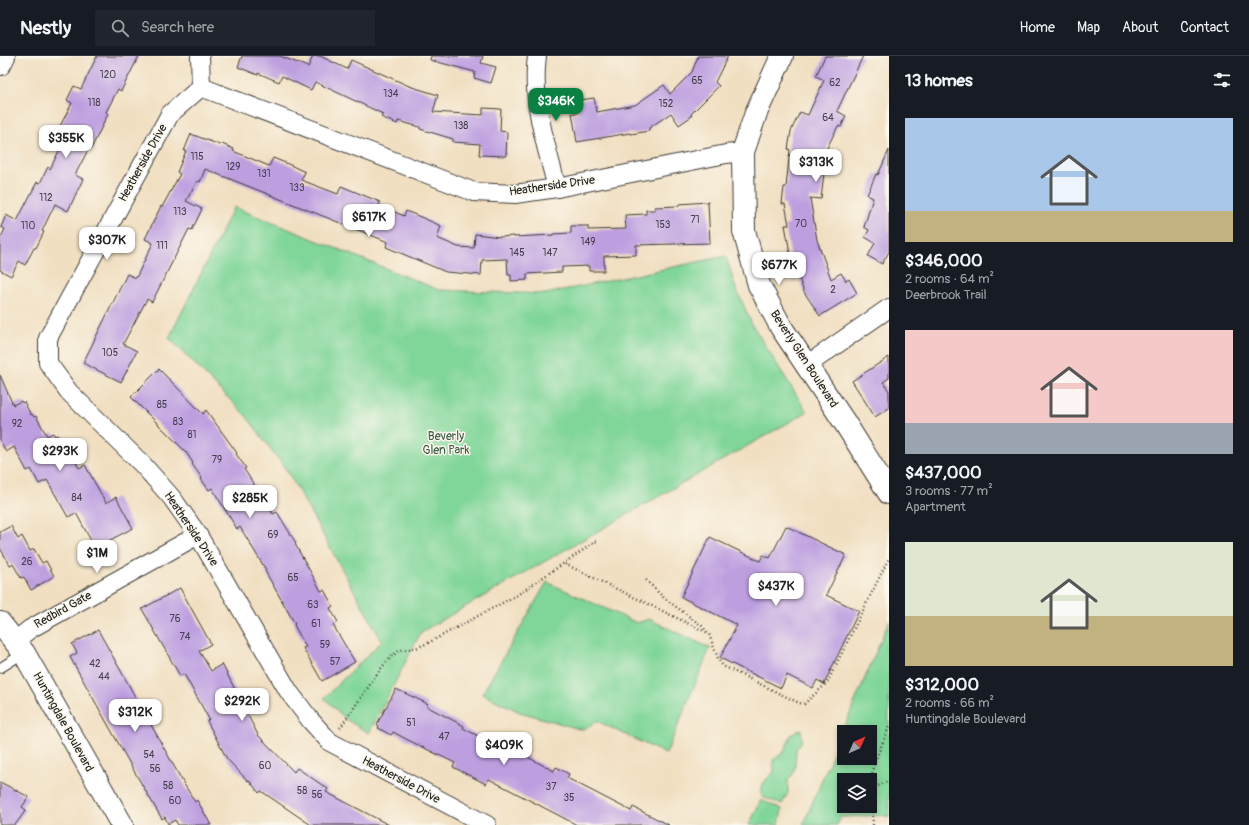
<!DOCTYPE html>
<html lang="en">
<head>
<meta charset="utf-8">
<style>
	:root { --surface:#171b24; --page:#20242c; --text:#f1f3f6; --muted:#9ea1a6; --line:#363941; --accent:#0b8043 }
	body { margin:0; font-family:Pangolin,sans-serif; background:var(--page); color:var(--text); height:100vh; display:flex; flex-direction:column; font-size:15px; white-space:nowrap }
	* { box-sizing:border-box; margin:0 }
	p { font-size:13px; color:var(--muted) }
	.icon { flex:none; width:22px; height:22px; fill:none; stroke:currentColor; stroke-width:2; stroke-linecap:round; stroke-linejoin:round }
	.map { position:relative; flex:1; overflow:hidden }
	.details { display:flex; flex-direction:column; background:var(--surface); width:360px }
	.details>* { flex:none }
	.needle { width:26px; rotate:45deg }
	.buttons { position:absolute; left:837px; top:669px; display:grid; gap:8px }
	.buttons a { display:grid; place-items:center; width:40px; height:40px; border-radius:0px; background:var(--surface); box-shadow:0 2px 6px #0003; font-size:20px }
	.price { position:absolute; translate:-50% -34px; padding:0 9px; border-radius:8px; background:#fff; color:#222; font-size:13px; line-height:26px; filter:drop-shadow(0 1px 2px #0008) }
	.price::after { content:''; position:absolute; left:50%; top:24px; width:12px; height:9px; margin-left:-6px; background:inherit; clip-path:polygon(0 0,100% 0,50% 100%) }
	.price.on { background:var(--accent); color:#fff }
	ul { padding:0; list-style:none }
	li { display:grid; align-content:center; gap:8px; height:212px; padding:0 16px }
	li span { display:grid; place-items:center; height:124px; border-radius:0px; color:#555 }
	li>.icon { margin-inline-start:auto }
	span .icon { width:72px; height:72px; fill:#fffc; stroke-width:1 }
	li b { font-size:17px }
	h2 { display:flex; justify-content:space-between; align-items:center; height:48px; padding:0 16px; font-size:17px }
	header { display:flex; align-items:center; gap:24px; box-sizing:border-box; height:56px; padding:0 20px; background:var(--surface); border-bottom:1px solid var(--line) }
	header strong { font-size:19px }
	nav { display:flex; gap:22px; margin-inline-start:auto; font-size:14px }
	.search { width:280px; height:36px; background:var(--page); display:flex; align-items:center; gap:10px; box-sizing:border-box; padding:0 14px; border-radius:0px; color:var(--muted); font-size:15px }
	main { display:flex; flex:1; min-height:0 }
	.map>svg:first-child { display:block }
</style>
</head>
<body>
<header>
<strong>Nestly</strong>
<div class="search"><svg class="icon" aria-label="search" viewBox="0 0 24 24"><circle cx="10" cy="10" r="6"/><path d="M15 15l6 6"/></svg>Search here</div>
<nav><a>Home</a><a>Map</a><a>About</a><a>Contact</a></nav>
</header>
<main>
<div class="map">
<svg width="889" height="769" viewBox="0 0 889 769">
	<rect width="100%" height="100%" fill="#fbf7ec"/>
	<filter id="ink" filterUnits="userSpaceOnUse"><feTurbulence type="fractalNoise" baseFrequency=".025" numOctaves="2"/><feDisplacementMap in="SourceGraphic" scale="8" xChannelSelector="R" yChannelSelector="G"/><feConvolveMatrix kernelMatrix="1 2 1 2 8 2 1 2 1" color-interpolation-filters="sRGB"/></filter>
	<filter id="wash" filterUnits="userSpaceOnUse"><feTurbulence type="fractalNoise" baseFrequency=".012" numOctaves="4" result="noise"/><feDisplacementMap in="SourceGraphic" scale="16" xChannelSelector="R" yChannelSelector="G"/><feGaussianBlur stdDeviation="0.9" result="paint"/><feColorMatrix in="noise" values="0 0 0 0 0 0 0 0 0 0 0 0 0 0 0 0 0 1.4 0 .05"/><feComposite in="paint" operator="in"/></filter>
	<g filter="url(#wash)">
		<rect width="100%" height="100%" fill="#f1dfc1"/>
		<g fill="#80d699" stroke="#4e795a" fill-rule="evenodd">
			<path d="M234,151l205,83 106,4 181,-38 10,33 17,37 54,86 -386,220 -52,101 -22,-13 -23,-22 58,-57 -94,-169 -41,-55 -78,-79z"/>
			<path d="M547,526l90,41 12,-4 61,29 -44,106 -69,-33 -14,9 -63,-18 -38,-18z"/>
			<path d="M889,565v196l-7,-2 -41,2 -4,8h-34zM844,676h26v26h-26zM844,724h26v26h-26z"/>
			<path d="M801,673l1,12 -6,9 -1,18 -2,6 -5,6v13l-6,11 -20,-7c-2,-14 3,-16 12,-25l-1,-12 11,-8 7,-17z"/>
			<path d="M761,744l21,9 -3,16h-30z"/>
		</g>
		<g id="blocks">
			<g fill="#bd9fe0">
				<path d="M97,0h42l-18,35 -3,-2 -12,23 2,2 -17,35 -2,-1 -14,27 8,4 -15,32 -13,-7 -13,27 2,1 -8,16h-2l-9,17 -6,-4 -8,15 -11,-6v-31l5,-10 -4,-2 5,-12 11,6 20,-39 3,1 8,-16 2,2 12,-24 -2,-1 5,-10 -7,-4 14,-27 -5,-3 7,-14 7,3z"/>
				<path d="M242,0h38l28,11 5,-11h7l27,13 4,-9 58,26 29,9 -5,17 50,3v-7l18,1 -1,22 7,1 -1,24 -27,-1 1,-11 -27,-2v-3l-33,-10v-2l-22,-6 -1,3 -16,-7 2,-3 -68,-32 -4,8 -29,-14 -3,6 -21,-9v2l-20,-8z"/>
				<path d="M431,0h52l-2,7 15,4 -5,16 -17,-5 1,-6 -45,-12z"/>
				<path d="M698,0h30l-13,26 4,4 -28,28 1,2 -13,9 -8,-12 -22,15v3l-18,3 -1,-1 -53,9 -5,-29h6l2,-13 14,-2 3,14 38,-7 29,-20 6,9 22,-22z"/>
				<path d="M825,0h38l-26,55 9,5 -5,11 -3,-1 -11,22 -6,51 -11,-1 7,42 14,39 10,-6 5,8 3,-2 8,14 -37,23 -16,-24 -14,-39 -5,-28h4l-4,-21h-3l2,-17h2l4,-37 -2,-1 3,-18 9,-19 8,3 16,-35 -8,-4z"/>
				<path d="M191,78l29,11v-2l14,6 -1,2 36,15 4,-8 15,6 17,8 -4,8 37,14 3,-8 39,16 -1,3 25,11 2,-5 17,7 18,8 -4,12 21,9 16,1 1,-14 25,3 14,-1v1l39,-2v-1l18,-1v-7h17v4l38,-1 -1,-14 21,-1v-4h9v-3l24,-1v-2l29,-2 2,41 -74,2v10l-32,1v15h-15v-5l-27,1v5l-35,2v6l-16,1v-6h-3l-1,-16 -25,1 -1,15 -35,-3 -60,-25 2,-5 -183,-73 -5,13 -3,-1 -11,20 16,8 -10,21 -3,-1 -37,73 -5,-3 -24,45 14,7 -16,31 -38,-19 44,-89 9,4 17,-35 -8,-4 16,-33 1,1 18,-33 -3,-2 9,-21h-2z"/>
				<path d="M889,94v102l-7,12 -14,-8 7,-13 -10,-6 4,-7 -5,-3 9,-29 -6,-3 9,-21 2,1z"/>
				<path d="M889,301v21l-6,4 6,9v17l-14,9 -23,-36z"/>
				<path d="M159,313l44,45 3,-4 31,43 -1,1 10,14 -2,1 29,45 4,-2 19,31 -1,1 26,47 3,-1 9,16 -3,2 8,14 -5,3 22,37 -33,19 -19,-33 3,-1 -12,-22 1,-1 -30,-53 1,-1 -26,-43 -3,2 -25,-41 -3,2 -8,-11 1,-1 -10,-14 1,-1 -7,-11 -55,-55z"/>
				<path d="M0,319l13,30 8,-4 1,2 2,-1 7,13 1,-1 2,3 2,-1 11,20 6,-3 2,3 2,-1 7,12h1l2,2 1,-1 11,20 6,-3 21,38 10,-6 17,31 -38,20 -19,-35 -8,4 -21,-37 -8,4 -8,-15 -4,2 -13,-24 -8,5 -6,-12z"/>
				<path d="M11,470l7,13 4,-3 8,15 4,-2 8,14 4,-2 8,15 -23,14 -7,-13 -3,1 -8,-14 -3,1 -10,-17v-16z"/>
				<path d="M786,470l60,29 -20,40 33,16 -35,73 -7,-4 -4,8 -26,-13 -6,13 -61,-30 17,-33 -56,-28 29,-60 50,24 3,-6 7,3z"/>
				<path d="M180,532l31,56 -12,7 12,20 11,-7 36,71 36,37 3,-4 31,21 -2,3 63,33h-78l-50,-34 -2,2 -10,-13 -1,1 -21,-22 -20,-38 2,-2 -25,-45 -4,2 -38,-67z"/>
				<path d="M98,574l86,154 11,18 2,-2 14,25h-33l-3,-5 -7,4 -3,-7 -3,2 -32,-55 -60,-107 7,-4 -5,-9z"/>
				<path d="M396,633l32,15 -2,2 38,20 -1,2 47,25 2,-4 42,22 2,-4 13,7 -2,4 64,33 2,-4 36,18h-92l-88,-46 -3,5 -33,-17 2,-4 -49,-24 -13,-7 -2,3 -13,-7 1,-2 -2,-2z"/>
				<path d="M0,726l29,15 -7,10 4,3 -11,15h-15z"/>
			</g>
		</g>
	</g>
	<g filter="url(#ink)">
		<use href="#blocks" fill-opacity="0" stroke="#3c3935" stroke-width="1"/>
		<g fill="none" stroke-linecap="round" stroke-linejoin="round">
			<defs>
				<path id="service" d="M0,612l24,-15"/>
				<g id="minor">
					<path d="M200,0l1,31"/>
					<path d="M537,0c-6,45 9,88 20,132"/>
					<path d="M807,309l82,-57"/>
					<path d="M15,585l15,-12 168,-94"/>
					<path d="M487,769l-157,-83 -19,-21 -22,-29 -91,-157 -26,-37 -29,-33 -74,-73 -21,-29v-25l122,-224 31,-27 273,105 41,2 42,-6 169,-34 17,-2"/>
				</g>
				<g id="tertiary">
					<path d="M782,0l-26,57 -13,39 1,79 15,54 22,42 64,96 44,70"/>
					<path d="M0,8l4,-8"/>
					<path d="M0,567l24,30 98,172"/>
				</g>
			</defs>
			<use href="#service" stroke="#3c3935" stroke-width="11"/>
			<use href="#minor" stroke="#3c3935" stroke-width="20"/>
			<use href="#tertiary" stroke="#3c3935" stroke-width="24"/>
			<g stroke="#3c3935" stroke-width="2.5" stroke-dasharray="1 3" stroke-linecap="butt">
				<path d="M565,508l141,68"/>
				<path d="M646,524l18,18 38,28 7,8 9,25 5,7 76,37 5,1 23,-21 62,-125"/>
				<path d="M340,672l42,-61 10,-11 8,-6 16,-2 12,-5 89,-48 81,-55"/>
				<path d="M871,733l18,-8"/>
				<path d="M873,769l-2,-36 2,-23 16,-39"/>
			</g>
			<use href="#service" stroke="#fff" stroke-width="9"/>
			<use href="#minor" stroke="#fff" stroke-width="18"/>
			<use href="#tertiary" stroke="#fff" stroke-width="22"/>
		</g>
	</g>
	<g text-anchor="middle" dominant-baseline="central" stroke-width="3" stroke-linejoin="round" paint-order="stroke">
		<g font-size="10" fill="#443d4d">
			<text x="108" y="19">120</text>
			<text x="697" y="25">65</text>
			<text x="835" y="27">62</text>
			<text x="391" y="38">134</text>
			<text x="94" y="47">118</text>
			<text x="666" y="48">152</text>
			<text x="828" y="62">64</text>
			<text x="461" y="70">138</text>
			<text x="197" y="101">115</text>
			<text x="233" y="111">129</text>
			<text x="264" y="118">131</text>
			<text x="297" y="132">133</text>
			<text x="46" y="142">112</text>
			<text x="180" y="156">113</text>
			<text x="695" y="164">71</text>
			<text x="801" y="168">70</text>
			<text x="663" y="169">153</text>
			<text x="28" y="170">110</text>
			<text x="588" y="186">149</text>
			<text x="162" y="190">111</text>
			<text x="517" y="197">145</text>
			<text x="550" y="197">147</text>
			<text x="833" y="234">2</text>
			<text x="110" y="297">105</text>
			<text x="162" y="349">85</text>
			<text x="178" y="366">83</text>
			<text x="17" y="368">92</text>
			<text x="192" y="379">81</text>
			<text x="217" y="404">79</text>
			<text x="77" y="442">84</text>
			<text x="273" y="479">69</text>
			<text x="27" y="506">26</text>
			<text x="293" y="522">65</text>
			<text x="313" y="549">63</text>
			<text x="175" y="563">76</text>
			<text x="316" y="568">61</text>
			<text x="185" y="581">74</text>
			<text x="325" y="589">59</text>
			<text x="335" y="606">57</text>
			<text x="95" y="608">42</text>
			<text x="104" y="621">44</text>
			<text x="411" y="667">51</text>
			<text x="444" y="681">47</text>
			<text x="149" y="699">54</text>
			<text x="265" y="710">60</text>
			<text x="155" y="713">56</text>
			<text x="168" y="730">58</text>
			<text x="551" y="731">37</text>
			<text x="302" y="735">58</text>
			<text x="317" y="739">56</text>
			<text x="569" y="742">35</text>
			<text x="175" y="745">60</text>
		</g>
		<g font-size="12" fill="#1c1c1c" stroke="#fbf7ec">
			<text transform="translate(143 107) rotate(-61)">Heatherside Drive</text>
			<text transform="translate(552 130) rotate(-8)">Heatherside Drive</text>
			<text transform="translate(804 303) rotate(57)">Beverly Glen Boulevard</text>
			<text transform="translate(191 473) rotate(56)">Heatherside Drive</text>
			<text transform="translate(63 554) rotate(-29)">Redbird Gate</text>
			<text transform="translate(63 666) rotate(61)">Huntingdale Boulevard</text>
			<text transform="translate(401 724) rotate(28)">Heatherside Drive</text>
		</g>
		<g font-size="12" fill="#3f5d48" stroke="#fbf7ec">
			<text x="446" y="380">Beverly<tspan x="446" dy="14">Glen Park</tspan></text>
		</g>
	</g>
</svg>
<div class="buttons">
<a><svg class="needle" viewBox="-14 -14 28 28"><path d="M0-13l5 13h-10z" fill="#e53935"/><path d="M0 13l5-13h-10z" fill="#9ea1a6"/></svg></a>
<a><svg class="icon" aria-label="layers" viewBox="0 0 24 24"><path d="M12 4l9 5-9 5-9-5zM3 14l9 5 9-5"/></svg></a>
</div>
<b class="price on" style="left:556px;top:66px">$346K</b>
<b class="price" style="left:66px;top:103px">$355K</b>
<b class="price" style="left:816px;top:127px">$313K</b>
<b class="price" style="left:369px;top:182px">$617K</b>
<b class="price" style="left:107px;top:205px">$307K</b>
<b class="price" style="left:779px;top:230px">$677K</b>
<b class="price" style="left:60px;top:416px">$293K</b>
<b class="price" style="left:250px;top:463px">$285K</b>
<b class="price" style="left:97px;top:518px">$1M</b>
<b class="price" style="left:776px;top:551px">$437K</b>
<b class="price" style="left:242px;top:666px">$292K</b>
<b class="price" style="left:135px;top:677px">$312K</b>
<b class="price" style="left:504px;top:710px">$409K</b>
</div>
<section class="details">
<h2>13 homes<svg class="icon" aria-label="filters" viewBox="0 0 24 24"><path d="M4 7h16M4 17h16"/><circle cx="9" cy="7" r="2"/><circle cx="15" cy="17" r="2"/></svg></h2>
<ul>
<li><span style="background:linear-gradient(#a9c7e8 75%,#c2b280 0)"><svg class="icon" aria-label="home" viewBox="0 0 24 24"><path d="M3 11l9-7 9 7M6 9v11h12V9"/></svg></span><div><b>$346,000</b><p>2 rooms · 64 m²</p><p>Deerbrook Trail</p></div></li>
<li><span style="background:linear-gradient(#f6c9c9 75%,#9aa5b1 0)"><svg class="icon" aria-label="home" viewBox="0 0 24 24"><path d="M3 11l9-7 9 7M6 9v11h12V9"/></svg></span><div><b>$437,000</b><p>3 rooms · 77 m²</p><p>Apartment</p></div></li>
<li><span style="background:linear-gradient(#dfe7d0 60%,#c2b280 0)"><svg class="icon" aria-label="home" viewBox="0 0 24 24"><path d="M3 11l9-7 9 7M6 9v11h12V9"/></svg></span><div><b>$312,000</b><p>2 rooms · 66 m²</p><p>Huntingdale Boulevard</p></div></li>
</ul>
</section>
</main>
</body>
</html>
